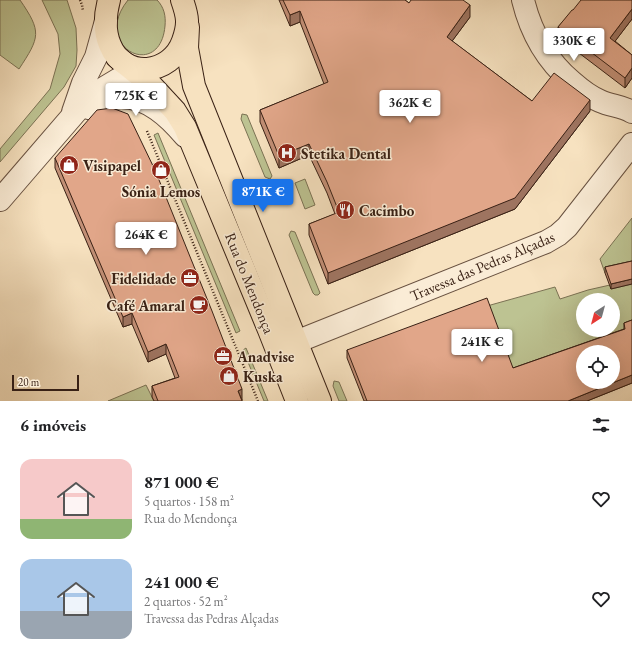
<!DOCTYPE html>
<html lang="pt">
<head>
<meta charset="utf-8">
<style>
	:root { --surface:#fff; --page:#f2f2f2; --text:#202124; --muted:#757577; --accent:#1a73e8 }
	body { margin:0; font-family:"EB Garamond",serif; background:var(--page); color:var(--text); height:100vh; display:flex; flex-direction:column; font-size:15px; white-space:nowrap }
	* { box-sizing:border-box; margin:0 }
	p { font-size:13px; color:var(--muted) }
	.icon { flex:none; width:22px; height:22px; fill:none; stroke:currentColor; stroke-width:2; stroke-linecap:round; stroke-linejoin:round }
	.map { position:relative; height:401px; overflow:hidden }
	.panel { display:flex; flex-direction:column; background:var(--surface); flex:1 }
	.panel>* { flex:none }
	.needle { width:26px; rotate:216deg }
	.tools { position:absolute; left:576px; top:293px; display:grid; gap:8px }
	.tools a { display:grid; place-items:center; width:44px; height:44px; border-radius:50%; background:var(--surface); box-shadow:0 4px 16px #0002; font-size:20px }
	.scale { position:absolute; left:12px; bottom:10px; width:67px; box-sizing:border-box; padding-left:4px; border:2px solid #392115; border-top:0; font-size:11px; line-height:14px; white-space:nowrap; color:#392115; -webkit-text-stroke:3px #faecd6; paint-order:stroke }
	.price { position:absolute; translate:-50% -34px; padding:0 9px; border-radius:4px; background:#fff; color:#222; font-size:13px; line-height:26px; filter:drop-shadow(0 1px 2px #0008) }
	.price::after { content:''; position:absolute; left:50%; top:24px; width:12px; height:9px; margin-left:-6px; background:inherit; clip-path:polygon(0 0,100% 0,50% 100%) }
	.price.on { background:var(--accent); color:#fff }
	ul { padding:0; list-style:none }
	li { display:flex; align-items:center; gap:12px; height:100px; padding:0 20px }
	li span { display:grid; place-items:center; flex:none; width:112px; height:80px; border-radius:12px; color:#555 }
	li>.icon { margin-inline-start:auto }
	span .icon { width:48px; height:48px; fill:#fffc; stroke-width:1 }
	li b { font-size:17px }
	h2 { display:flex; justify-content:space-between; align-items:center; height:48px; padding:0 20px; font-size:17px }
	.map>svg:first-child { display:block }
</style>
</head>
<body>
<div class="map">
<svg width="632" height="401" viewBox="0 0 632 401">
	<rect width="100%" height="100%" fill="#f7e2c0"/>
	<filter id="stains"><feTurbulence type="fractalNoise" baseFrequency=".005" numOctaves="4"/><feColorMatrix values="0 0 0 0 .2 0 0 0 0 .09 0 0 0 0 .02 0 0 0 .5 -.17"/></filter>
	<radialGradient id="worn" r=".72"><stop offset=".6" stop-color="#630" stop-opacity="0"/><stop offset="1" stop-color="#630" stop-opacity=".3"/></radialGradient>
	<g fill="#bdc392" stroke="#7b7254" fill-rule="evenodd">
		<path d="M0,0h20c22,32 20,37 -1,69l-19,-14z"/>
		<path d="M42,0h25l9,28 1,22 -1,16 -12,21 -64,75v-13l50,-60 10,-35 -2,-20z"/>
		<path d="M128,0h29c7,7 9,16 8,26 -5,56 -75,21 -37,-26z"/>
		<path d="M242,114l5,1 25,61 -2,3 -5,-2 -24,-58z"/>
		<path d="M158,133l82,198 -4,2 -82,-198z"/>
		<path d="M305,179l10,26 -10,4 -10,-26z"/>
		<path d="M632,218v49l-27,6 -5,-14z"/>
		<path d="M291,231l4,1 25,61 -2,2h-3l-2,-2 -24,-58z"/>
		<path d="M632,284v43l-52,25 -69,28 -24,-74 68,-19 5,12 28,-9 22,-5 1,4zM583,300h30v30h-30z"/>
		<path d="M246,348l22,53h-4l-21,-51z"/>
		<path d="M334,381l5,1 8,19h-8l-6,-15z"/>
		<path d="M146,385l8,16h-46z"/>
	</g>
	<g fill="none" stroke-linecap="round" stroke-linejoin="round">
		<defs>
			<g id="minor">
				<path d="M523,0c8,33 23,60 49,82 8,7 18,15 28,19 11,5 22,5 32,11"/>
				<path d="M89,108c10,-5 21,-11 32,-11 27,0 48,20 64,39"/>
				<path d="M73,112l10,-29 13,-26 10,-36"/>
				<path d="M0,200l81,-94 18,-15 20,-12 16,-7 13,-3"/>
				<path d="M296,342l250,-100 12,-7 9,-8 65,-83"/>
			</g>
			<g id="major">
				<path d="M109,0c-4,15 -5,31 1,45 14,35 61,30 73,-4 6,-17 5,-24 -1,-41"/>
				<path d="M188,27l-1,21 7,38 126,315"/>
				<path d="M117,57l33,27 25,27 10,16 84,203 28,71"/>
			</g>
		</defs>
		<use href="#minor" stroke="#685140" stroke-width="24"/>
		<use href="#major" stroke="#392115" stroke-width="24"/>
		<g stroke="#392115" stroke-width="2.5" stroke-dasharray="1 2" stroke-linecap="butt">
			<path d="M80,0l2,5 1,6"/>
			<path d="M147,131l111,270"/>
		</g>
		<use href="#minor" stroke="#faecd6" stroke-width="22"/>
		<use href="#major" stroke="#f7e2c0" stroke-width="22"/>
	</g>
	<g fill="#c28f76" stroke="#392115">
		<path d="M279,0h126l4,3 61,14 -18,24 80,60 58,10 -75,98 -187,75 -19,-49v-11l26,-10 -8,-21 -18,-38 -30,13 -19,-46v-12l64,-26 -24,-62 -10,4z"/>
		<path d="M632,0v19l-17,22 17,14v23l-7,10 -67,-51v-10l15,-17z"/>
		<path d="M55,158l187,242v1h-88l-2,-4v-11l23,-8 -9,-24 -18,8 -16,-38 -9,3 -68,-159z"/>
		<path d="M632,261l-21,28 -6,-16v-6z"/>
		<path d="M632,320v63l-45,18h-223l-17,-43v-8l166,18 111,-39v-6z"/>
	</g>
	<g fill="#9e7460" stroke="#392115">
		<path d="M470,5v12l-23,31v-11z"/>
		<path d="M632,9v10l-22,29v-10z"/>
		<path d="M300,11v11l-10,4v-11z"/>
		<path d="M632,68v10l-7,10v-10z"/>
		<path d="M590,100v11l-75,98 -187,75v-11z"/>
		<path d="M309,144v11l-30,13v-12z"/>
		<path d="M632,279v5l-21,5v-5z"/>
		<path d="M132,313v11l-9,3v-10z"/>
		<path d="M166,344v10l-18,8v-10z"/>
		<path d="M632,375v8l-45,18h-19z"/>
		<path d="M242,389v11l-4,-9z"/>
	</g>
	<g fill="#e1a689" stroke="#392115" fill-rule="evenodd">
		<path d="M283,0h122l4,3 2,-3h52l7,5 -23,32 85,64 22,-28 36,27 -75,98 -187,75 -19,-49 30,-12 -12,-30 -18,-38 -30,12 -19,-46 68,-28 -28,-71 -10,4z"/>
		<path d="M581,0h51v9l-22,29 22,17v13l-7,10 -67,-51 14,-17h1z"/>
		<path d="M112,108l16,6 27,56 57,141 30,78 -4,2 4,10h-84l-6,-15 27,-9 -13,-33 -18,8 -16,-39 -9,4 -68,-159 42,-48z"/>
		<path d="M632,261v18l-21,5 -6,-17z"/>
		<path d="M487,298l26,70 112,-39 -1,-6 8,-3v55l-64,26h-201l-20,-51zM583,352h30v30h-30z"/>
	</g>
	<defs>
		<symbol id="hospital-disc" viewBox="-11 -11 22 22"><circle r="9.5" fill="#8f2418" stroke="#faecd6"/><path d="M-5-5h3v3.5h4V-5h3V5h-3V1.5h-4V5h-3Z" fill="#fff"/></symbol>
		<symbol id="shop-disc" viewBox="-11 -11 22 22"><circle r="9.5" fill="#8f2418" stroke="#faecd6"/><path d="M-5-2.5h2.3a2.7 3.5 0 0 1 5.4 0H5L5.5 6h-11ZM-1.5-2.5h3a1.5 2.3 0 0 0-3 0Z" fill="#fff"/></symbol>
		<symbol id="restaurant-disc" viewBox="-11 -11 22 22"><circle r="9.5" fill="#8f2418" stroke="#faecd6"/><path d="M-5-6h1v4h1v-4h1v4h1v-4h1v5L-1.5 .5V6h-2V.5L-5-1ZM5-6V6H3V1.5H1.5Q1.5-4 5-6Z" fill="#fff"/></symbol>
		<symbol id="office-disc" viewBox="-11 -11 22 22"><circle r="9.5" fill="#8f2418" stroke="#faecd6"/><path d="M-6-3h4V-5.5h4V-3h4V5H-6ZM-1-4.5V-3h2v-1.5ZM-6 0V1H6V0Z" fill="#fff"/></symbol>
		<symbol id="cafe-disc" viewBox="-11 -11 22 22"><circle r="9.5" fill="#8f2418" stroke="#faecd6"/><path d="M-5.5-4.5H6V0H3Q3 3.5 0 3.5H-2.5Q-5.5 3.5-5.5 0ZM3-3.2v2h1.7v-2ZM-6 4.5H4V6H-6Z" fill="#fff"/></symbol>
	</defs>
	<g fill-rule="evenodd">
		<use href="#hospital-disc" x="276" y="142" width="22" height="22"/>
		<use href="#shop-disc" x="58" y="154" width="22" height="22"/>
		<use href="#shop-disc" x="150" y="159" width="22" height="22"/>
		<use href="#restaurant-disc" x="334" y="199" width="22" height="22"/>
		<use href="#office-disc" x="179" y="267" width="22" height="22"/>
		<use href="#cafe-disc" x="188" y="294" width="22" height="22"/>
		<use href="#office-disc" x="212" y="345" width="22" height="22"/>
		<use href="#shop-disc" x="218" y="365" width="22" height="22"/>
	</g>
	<g text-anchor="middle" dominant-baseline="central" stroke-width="3" stroke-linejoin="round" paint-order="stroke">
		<g font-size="15" font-weight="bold" fill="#392115" stroke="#faecd6" text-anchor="start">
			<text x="301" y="153">Stetika Dental</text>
			<text x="83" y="165">Visipapel</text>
			<text x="161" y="191" text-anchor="middle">Sónia Lemos</text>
			<text x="359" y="210">Cacimbo</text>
			<text x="176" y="278" text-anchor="end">Fidelidade</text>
			<text x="185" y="305" text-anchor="end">Café Amaral</text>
			<text x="237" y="356">Anadvise</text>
			<text x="243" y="376">Kuska</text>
		</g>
		<g font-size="15" fill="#392115" stroke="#faecd6">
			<text transform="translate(482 266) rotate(-23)">Travessa das Pedras Alçadas</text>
			<text transform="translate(250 283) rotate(68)">Rua do Mendonça</text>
		</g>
	</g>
	<rect width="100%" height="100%" filter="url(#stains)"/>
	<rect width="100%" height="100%" fill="url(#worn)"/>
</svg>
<div class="tools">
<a><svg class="needle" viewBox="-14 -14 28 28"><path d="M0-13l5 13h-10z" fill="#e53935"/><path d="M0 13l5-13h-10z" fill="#757577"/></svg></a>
<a><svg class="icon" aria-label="locate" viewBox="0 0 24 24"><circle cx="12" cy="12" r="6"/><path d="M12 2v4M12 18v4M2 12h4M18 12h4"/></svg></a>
</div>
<div class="scale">20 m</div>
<b class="price" style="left:574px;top:62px">330K €</b>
<b class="price" style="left:136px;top:117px">725K €</b>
<b class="price" style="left:410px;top:124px">362K €</b>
<b class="price on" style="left:263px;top:213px">871K €</b>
<b class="price" style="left:146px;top:256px">264K €</b>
<b class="price" style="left:482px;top:363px">241K €</b>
</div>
<section class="panel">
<h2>6 imóveis<svg class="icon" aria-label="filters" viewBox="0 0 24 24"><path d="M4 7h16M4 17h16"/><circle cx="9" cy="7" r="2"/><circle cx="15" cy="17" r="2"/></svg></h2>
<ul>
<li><span style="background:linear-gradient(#f6c9c9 75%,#8fb573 0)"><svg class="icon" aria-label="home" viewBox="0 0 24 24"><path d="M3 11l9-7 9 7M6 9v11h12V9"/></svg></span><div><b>871 000 €</b><p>5 quartos · 158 m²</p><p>Rua do Mendonça</p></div><svg class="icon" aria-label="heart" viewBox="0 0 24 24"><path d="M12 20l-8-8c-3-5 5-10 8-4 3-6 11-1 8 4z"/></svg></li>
<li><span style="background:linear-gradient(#a9c7e8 65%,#9aa5b1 0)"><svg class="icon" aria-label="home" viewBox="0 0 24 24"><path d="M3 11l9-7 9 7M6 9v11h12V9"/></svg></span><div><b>241 000 €</b><p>2 quartos · 52 m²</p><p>Travessa das Pedras Alçadas</p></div><svg class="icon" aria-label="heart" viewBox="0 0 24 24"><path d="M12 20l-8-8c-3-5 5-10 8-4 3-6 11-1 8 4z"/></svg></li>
</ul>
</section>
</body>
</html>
